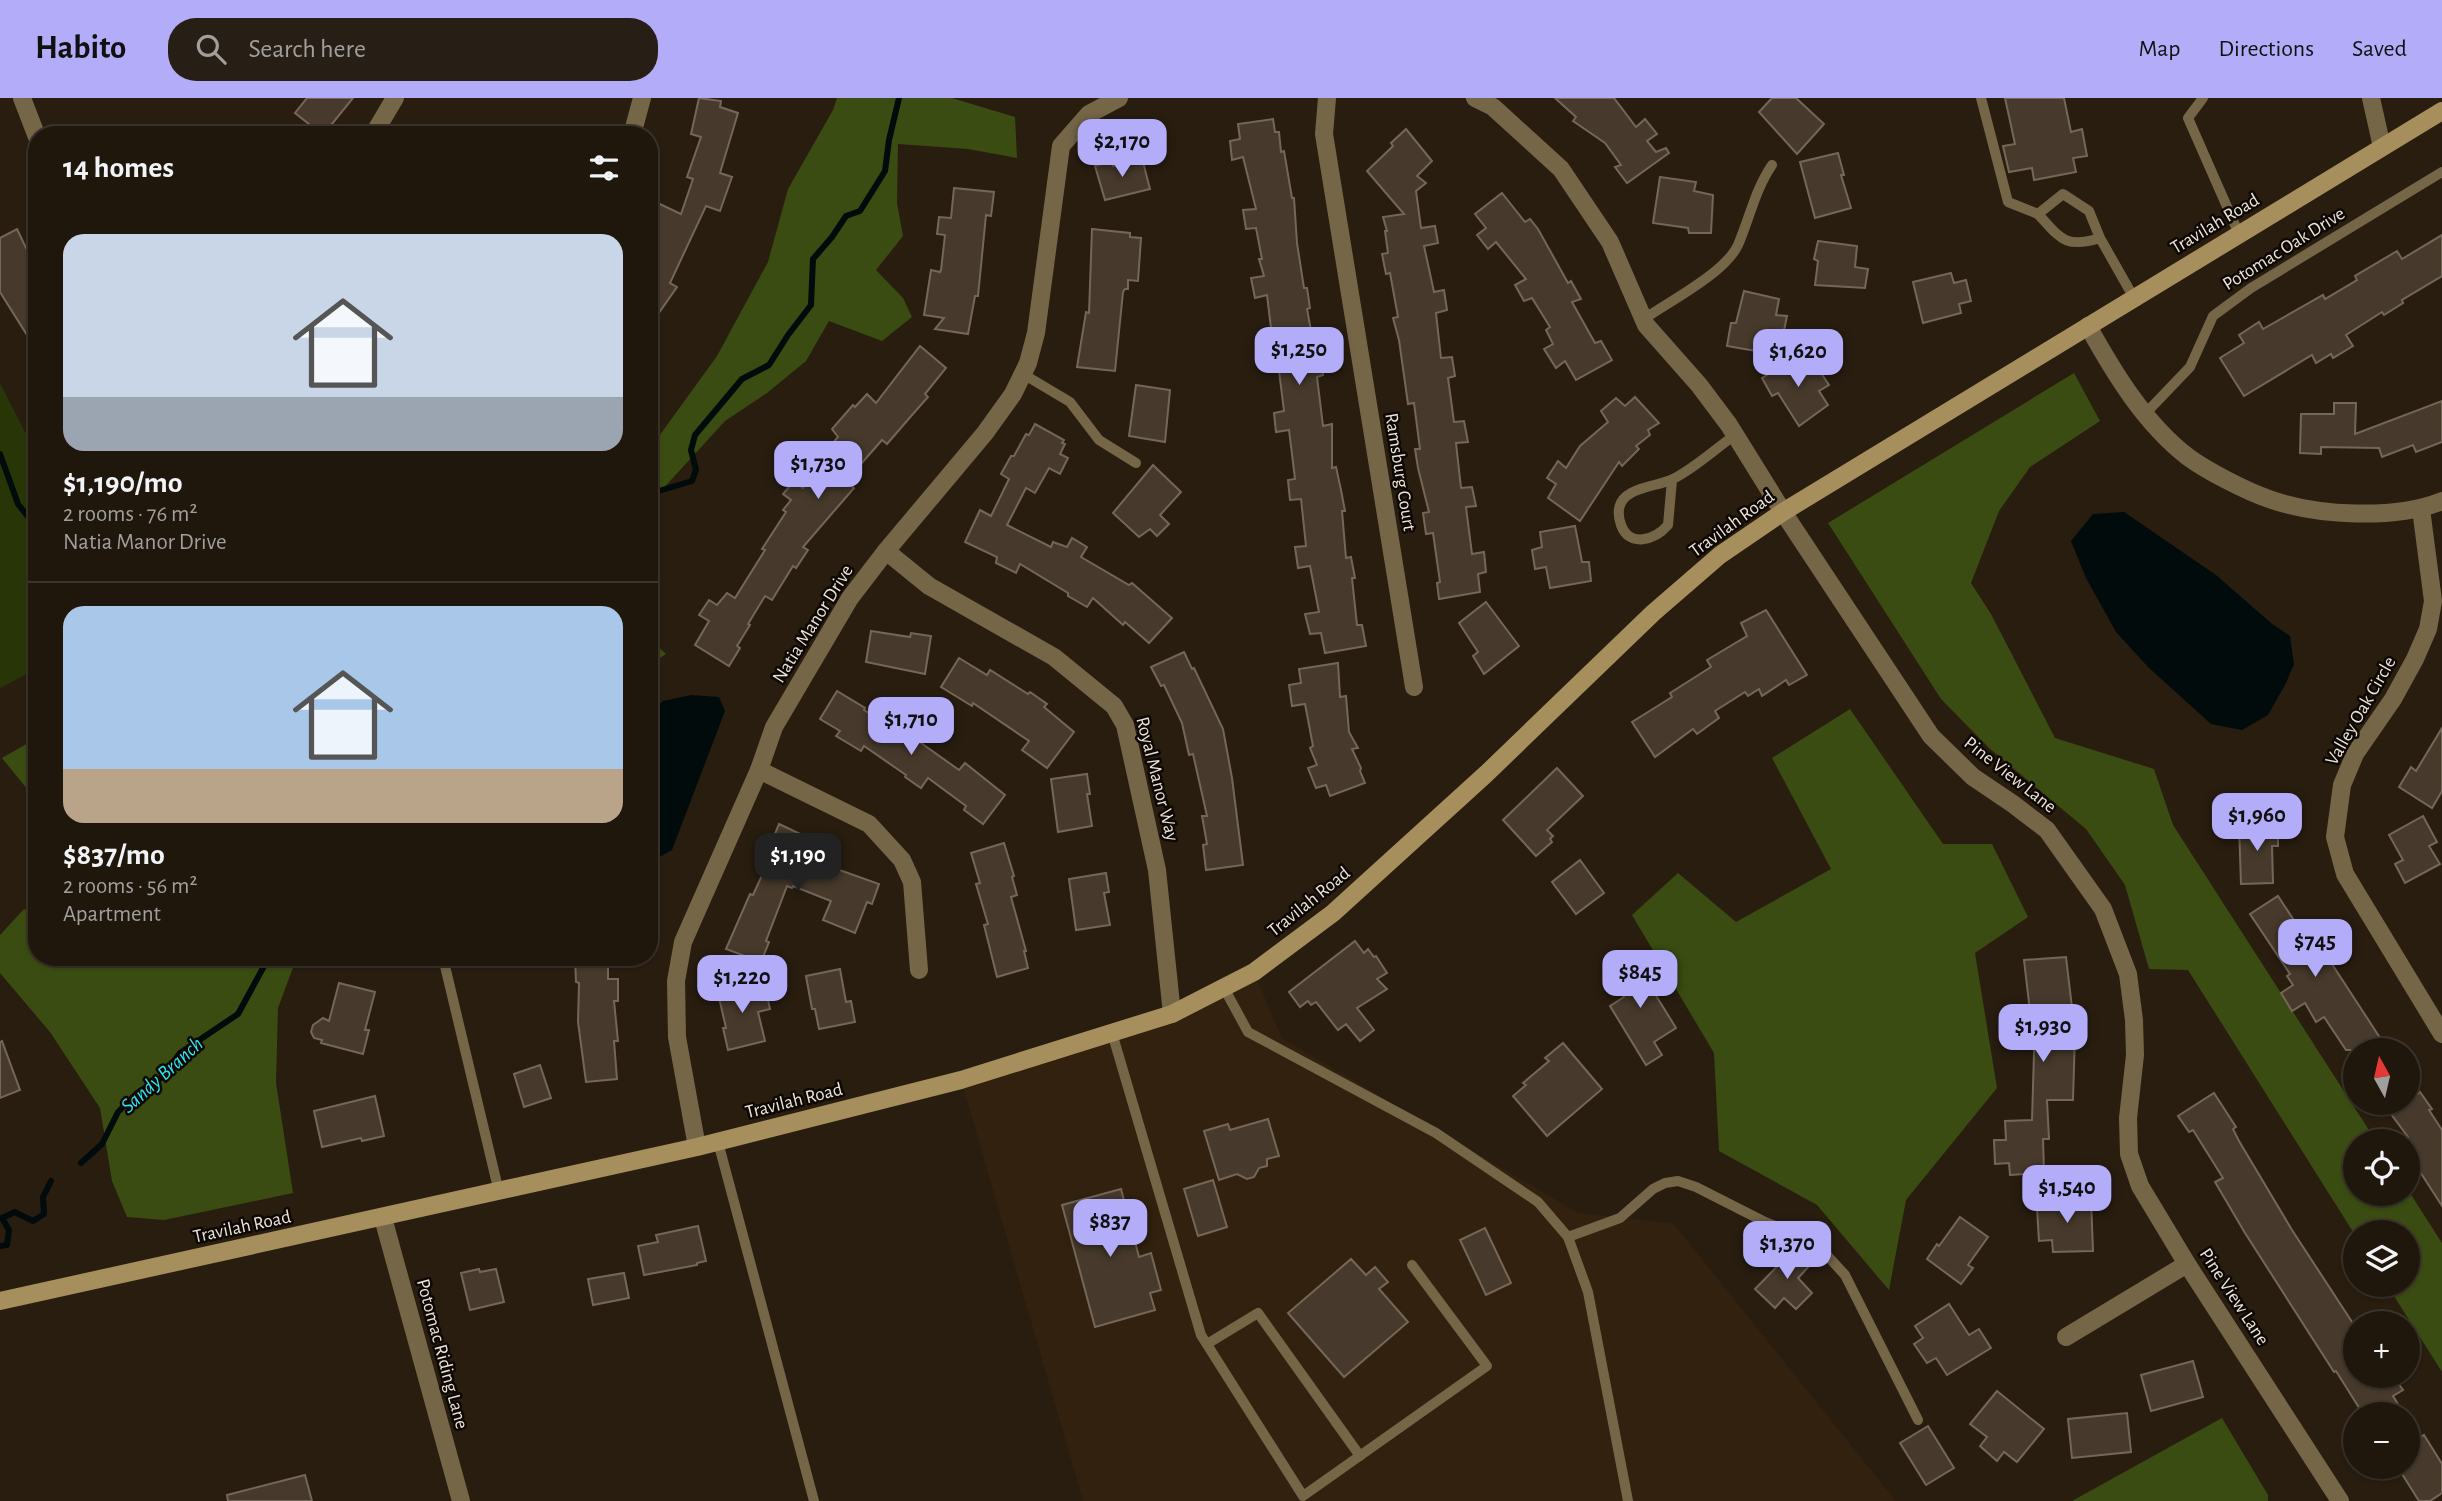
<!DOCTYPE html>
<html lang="en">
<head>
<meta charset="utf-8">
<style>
	:root { --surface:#1f160c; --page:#271f15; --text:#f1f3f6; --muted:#a19f9d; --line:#3c352d; --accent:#b3adf9 }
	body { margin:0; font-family:"Alegreya Sans",sans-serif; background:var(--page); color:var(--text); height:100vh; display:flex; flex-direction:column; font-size:26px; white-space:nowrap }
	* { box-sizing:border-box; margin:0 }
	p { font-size:23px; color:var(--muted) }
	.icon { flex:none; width:38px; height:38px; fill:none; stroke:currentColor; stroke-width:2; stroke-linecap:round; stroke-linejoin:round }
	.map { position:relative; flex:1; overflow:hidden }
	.sheet { position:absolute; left:28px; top:28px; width:630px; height:840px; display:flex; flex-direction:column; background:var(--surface); border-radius:28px; box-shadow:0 2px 5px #0004,0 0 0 2px var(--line) }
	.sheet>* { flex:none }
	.needle { width:46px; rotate:352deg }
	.controls { position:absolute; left:2343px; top:940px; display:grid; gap:14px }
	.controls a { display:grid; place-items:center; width:77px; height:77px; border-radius:50%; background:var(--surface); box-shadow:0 2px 5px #0004,0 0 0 2px var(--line); font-size:35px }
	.price { position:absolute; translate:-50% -60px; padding:0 16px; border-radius:14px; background:var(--accent); color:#111; font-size:23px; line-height:46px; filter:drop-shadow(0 2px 4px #0008) }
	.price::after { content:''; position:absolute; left:50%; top:42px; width:21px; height:16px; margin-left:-10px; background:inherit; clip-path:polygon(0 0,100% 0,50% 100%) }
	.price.selected { background:#222; color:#fff }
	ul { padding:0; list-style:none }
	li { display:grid; align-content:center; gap:14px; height:371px; padding:0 35px }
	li+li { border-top:2px solid var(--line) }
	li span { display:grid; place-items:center; height:217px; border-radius:21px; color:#555 }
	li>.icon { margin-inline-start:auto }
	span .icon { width:126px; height:126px; fill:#fffc; stroke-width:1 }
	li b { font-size:30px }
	h2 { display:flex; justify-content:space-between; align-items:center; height:84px; padding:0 35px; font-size:30px }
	header { display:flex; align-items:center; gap:42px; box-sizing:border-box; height:98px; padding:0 35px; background:var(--accent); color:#111 }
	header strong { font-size:33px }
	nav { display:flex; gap:38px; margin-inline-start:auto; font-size:24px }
	.search { width:490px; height:63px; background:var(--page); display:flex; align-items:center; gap:18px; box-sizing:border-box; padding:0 24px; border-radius:28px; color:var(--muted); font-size:26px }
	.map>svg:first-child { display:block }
</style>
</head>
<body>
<header>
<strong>Habito</strong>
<div class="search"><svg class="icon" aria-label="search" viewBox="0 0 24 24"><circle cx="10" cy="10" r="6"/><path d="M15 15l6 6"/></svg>Search here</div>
<nav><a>Map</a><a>Directions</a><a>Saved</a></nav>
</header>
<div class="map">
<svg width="2442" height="1403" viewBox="0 0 2442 1403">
	<rect width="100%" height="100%" fill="#291d10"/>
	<path fill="#31210e" d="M1254,874l28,66 296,175 95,10 223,278h-813l-122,-421 211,-66z"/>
	<path fill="#283607" d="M0,285l27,53 10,7v226l-37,19z"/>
	<g fill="#3a4c11">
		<path d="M837,0h115l63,19 2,41 -49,-9 -70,-5 -1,59 6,33 -27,34 27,28 9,19 -30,24 -53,-20 -23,40 -39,32 -42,28 -76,83v-54l68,-94 51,-94 20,-73 45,-79z"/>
		<path d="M2074,275l26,48 -70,46 -31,44 -28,72 20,31 64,124 99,31 19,56 203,316h-20v53h52v-4l34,53v129l-55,-87 21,-1v-52h-52l-1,3 -167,-265 -39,-1 -24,-84 -39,-56 -97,-81 -48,-49 -113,-176z"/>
		<path d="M649,540l17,16 -17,11z"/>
		<path d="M1850,611l93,135h49l36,73 -53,36 22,135 -91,112 -17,90 -72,-85 -98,-54 -5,-98 -82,-138 46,-42 58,49 95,-53 -59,-111z"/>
		<path d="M37,640v63l-35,-43z"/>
		<path d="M24,811l13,6v42h260l-19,51 -2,75 17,110 -129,27 -37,-3 -15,-36 -12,-73 -50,-76 -50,-59v-38z"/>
		<path d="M2222,1320l46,77v6h-196z"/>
	</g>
	<g fill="#010b0c">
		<path d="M2124,414l92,63 55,48 19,13 4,28 -8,19 -18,32 -26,15 -31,-6 -63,-57 -32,-35 -30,-54 -15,-37 22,-27z"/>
		<path d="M691,597l28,2 6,14 -53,139 -23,13v-149l14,-13z"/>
	</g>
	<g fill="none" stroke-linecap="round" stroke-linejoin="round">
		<g stroke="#010b0c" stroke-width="6">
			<path d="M0,356l18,50 19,24"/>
			<path d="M649,396l43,-13 4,-11 -5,-20 4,-15 47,-56 27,-14 19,-30 23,-30 2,-46 19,-22 14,-21 14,-5 25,-40 4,-31 10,-42"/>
			<path d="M81,1065l21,-19 16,-32 19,-19 24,-15 19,-25 58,-39 31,-57"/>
			<path d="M0,1148l7,-1 2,-15 -7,-12 13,-6 18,9 11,-7 -1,-17 8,-16"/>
		</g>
	</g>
	<g fill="#473a2c" stroke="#756758" stroke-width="2">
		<path d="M307,0h46l-30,37 -28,-22z"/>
		<path d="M699,0l22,3 -1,6 18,6 -18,60 12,4 -12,34 -14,-5 -36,77 7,4 -28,40v-101l11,-22 21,10 12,-35 -6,-2 14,-40 -10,-3z"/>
		<path d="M1555,0h59l22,29 9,-8 12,15 -10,7 9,11 10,-4 3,5 -42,30 -12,-16 6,-2 -16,-22 -32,-22 3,-4z"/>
		<path d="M1772,0h24l28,26 -27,30 -38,-42z"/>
		<path d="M2005,0h59l7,34 11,-3 5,27 -14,2 3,14 -42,8 -2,-12 -23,4 -6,-26 12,-2z"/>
		<path d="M1273,21l2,13h4l2,20 3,-1 8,47h2l3,45 7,45h3l3,20 -3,1 9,49h4l3,17 -6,2 6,49 9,-2v44l4,-1 5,23 4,21h-3l4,47 5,-1 4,21h-3l5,47h5l4,21 -41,7 -4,-20 -11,1 -5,-20 14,-2 -9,-46 -12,2 -3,-21 11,-1 -5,-47 -11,1 -2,-20 7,-1 -6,-49 -13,2 -2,-19 10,-2 -6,-48 -10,1 -4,-18 9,-1 -6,-50 -12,3 -4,-20 13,-2 -5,-17h3l-6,-31 -10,1 -3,-19 13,-1 -13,-52 -11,3 -2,-19 10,-2 -2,-15z"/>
		<path d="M1406,31l26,32 -15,15 9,7 -10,8 5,37 14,-2 3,17 -14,3 10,46 10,-2 3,20 -11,3 5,45 11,-1 3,19 -7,2 6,44 10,-1 4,21 -12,1 5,45 11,-1 4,19 -10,1 6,47 12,-2 2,20 -8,2 2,18 -41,7 -2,-16 3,-1 -7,-49 -7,1 -3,-21 6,-1 -11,-44 -3,-19h5l-6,-46 -6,1 -9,-64 -6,-22 5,-1 -8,-44 -4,1 -4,-20 6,-1 -3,-22h2l-4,-14 21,-3 -37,-43 26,-25 -2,-3z"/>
		<path d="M1838,55l6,22h-3l10,33 -36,10 -15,-56z"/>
		<path d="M1142,60l8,31 -45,11 -10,-34 17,-5 1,5z"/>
		<path d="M1660,79l36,5 -2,9 19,4 -2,38h-22l-1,-5 -35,-5z"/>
		<path d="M954,90l40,4 -3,24 -5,-1 -8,81h-3l-7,38 -33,-5 9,-11 -20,-3 7,-45 9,2 1,-2 4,-35 -8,-1 2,-17 12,1z"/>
		<path d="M1502,95l23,29 5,-3 8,10 30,54 3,-2 10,18 -9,3 23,41 6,-2 11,19 -36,20 -11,-19 -9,7 -12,-19 9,-5 -7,-14 4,-3 -18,-29 -8,3 -9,-16 11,-6 -30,-37 -8,7 -11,-14 9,-7 -11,-14z"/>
		<path d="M17,131l20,42v80l-37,-59v-54z"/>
		<path d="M1092,131l38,4v4l11,1 -3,43 -10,-1v9h-3l-2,3 -8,79 -38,-4 9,-55 3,1z"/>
		<path d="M2442,137v41l-40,24 1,3 -19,12 -2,-3 -36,23 7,11 -20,12 -2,-4 -15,9 -4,-8 -68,41 -24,-38 24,-15 -5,-8 20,-13 4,7 60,-34 2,4 32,-19 -2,-4 42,-25 5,8z"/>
		<path d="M1818,143l39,5 -2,21 13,2 -3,19 -50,-3 3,-24 -4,-2z"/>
		<path d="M1951,175l3,10 12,-3 5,21 -12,3 2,9 -38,10 -10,-41z"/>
		<path d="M1744,193l35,8 -3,16 11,1 -8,39 -52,-9 4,-23h5z"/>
		<path d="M920,248l26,22 -21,26 3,3 -16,18 -25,29 -5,-4 -36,41 8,7 -51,59 5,3 -12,18 -3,-2 -21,34 -7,-4 -17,28 2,1 -13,21 3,2 -11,18 -34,-21 14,-24 -10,-6 10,-15 8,5 10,-12 8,5 30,-48 -3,-1 24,-37 -3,-2 8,-10 -8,-6 11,-13 9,7 32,-39 -4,-4 7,-8 -6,-8 21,-24 2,2 12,-13 9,9z"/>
		<path d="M1798,258l7,17 12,-6 12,18 -10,6 9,14 -29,21 -21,-33 -6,3 -10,-18z"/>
		<path d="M1136,287l34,5 -5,52 -36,-6z"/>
		<path d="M1635,299l24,26 -11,7 2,5 -14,11 3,3 -17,17 -3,-4 -39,59 -32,-23 8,-14 -9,-6 11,-17 8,7 14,-22 28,-24 -7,-11 15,-13 9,8z"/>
		<path d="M2442,303v41l-26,10 -3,-7 -31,12 -3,-9 -58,-1v7l-21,-1 1,-39h33v-11h22l-1,31z"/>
		<path d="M1035,326l29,16 -2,3 3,1 -5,10 8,4 -8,16 -11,-6 -14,25 -9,-5 -19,37 44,22 2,-5 14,5 5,-9 15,9 -6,10 48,28 3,-2 40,35 -23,25 -24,-21 -2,3 -30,-27 -6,9 -19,-11v-3l-48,-29 -4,9 -20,-10 1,-6 -32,-15 15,-32 11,6 18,-37 -8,-5 10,-18h3l12,-22 3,1z"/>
		<path d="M1153,367l28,27 -21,23 9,9 -12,12 -7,-7 -11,8 -26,-24z"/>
		<path d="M1575,428l7,36h7l2,19 -41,7 -4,-21 -11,2 -3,-19 10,-3 -2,-15z"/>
		<path d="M1486,504l33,44 -35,28 -11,-18 5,-4 -19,-29z"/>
		<path d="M1766,512l41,65 -18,10 -3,-5 -24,16 -3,-7 -11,7 -3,-4 -30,19 4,7 -22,16 -4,-5 -38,28 -23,-35 40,-25 -2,-4 41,-26 -4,-7 40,-24 -6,-13z"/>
		<path d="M871,533l39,6 1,-4 20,3 -6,38 -59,-12z"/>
		<path d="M1184,554l8,17 2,-1 29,61 9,49 11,87 -37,5 -3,-25 4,-1 -5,-28h5l-14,-62 -4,1 -7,-32 -18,-38 -3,1 -10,-19z"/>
		<path d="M959,560l28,17 3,-5 38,24 2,-2 17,12 -3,3 30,25 -27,36 -25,-18 7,-9 -56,-38 -1,3 -31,-19z"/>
		<path d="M1338,565l2,34 6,-1 3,36 9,16 -6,1 9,19 -1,3 5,12 -35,13 -4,-11 -10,3 -8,-20 9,-3 -7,-17 3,-2 -8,-42 -13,2 -3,-21 12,-2 -2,-14z"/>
		<path d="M837,593l28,17 -1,2 34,20 2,-2 59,42 6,-7 40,32 -22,29 -19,-14 2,-4 -38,-28 -7,10 -16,-11 1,-2 -42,-29 -3,5 -25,-15 4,-5 -20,-12z"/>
		<path d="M2442,630v63l-10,17 -33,-21 12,-20 5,4z"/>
		<path d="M1557,670l26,28 -36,34 6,6 -3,3 2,3 -16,14 -33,-36z"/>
		<path d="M1087,676l3,20h-3l5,32 -34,6 -7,-53z"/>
		<path d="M2423,718l14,26 -8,4 11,18 -35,19 -10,-19 8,-4 -14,-25z"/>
		<path d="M779,726l32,15 -8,18 76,27 -7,20 -5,-2 -12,31 -32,-13 8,-19 -38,-15 -1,2 -5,-2 -21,55 3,1 -8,20 -35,-13 24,-55 3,1 21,-46 -5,-1z"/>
		<path d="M2278,727v21h-6l1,37 -32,1 -2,-58z"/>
		<path d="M1004,745l10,33 -2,1 5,18 -6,2 15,54h-2l4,17 -31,9 -13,-52 4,-1 -12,-40 4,-1 -9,-30z"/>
		<path d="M1580,762l24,33 -28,21 -24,-32z"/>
		<path d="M1106,775l3,19 -5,1 6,32 -34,5 -7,-51z"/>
		<path d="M2278,798l21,32 5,-4 23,34h1l60,92h-42l-22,-33 -8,5 -11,-19 -13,8 -11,-18 12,-8 -6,-9 3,-2 -40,-60z"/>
		<path d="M1355,843l9,12 4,-4 6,8 2,-1 11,17 -10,6 10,10 -30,19 17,22 -14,11 -14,-17 -8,6 -22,-28 -5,3 -3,-4 -8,6 -11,-15z"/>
		<path d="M1631,857l45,73 -22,14 8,13 -16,10 -36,-59 14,-9 -16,-25z"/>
		<path d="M575,859h33v22h10v22h-4l4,40h-4l3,38 -31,3 -8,-60 1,-39 -3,-1z"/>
		<path d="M2066,859l9,76 -2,67h-26l2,39h-6l1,34 -34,2 -1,-12 -14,1 -1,-24h12l-1,-19 27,-1 3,-100h-4l-7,-60z"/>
		<path d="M840,871l6,33 5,-1 4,21 -36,7 -4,-20h-3l-6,-33z"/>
		<path d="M754,883l-5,14 17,-4 4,18 -12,3 7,29 -37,9 -5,-22h3l-9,-39z"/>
		<path d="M339,885l36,9 -10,38h4l-6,24 -42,-11 1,-3 -8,-2 -3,-6 2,-7 10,-7 6,3z"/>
		<path d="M2,943l18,49 -20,8v-56z"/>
		<path d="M1563,945l39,46 -55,47 -34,-40 13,-11 -3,-2 26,-22 -4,-3z"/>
		<path d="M540,967l11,33 -27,9 -10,-33z"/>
		<path d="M2420,994l12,17 -3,1 13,20v76l-34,-53v-16l-26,-35h26z"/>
		<path d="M2214,995l22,34 -3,2 6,12 53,89 64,98v48h37l10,14 -10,6 11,18h-41l-27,-43 -2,1 -89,-139 -30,-51 8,-4 -30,-48 -4,2 -11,-16z"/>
		<path d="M375,998l9,40 -22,5 -1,-3 -39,9 -8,-36z"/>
		<path d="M1268,1021l11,37 -12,3v7l-8,2 -5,9 -7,2 -10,-5 -18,6 -15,-49 24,-7 2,6z"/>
		<path d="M1213,1082l14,47 -29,9 -14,-47z"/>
		<path d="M1121,1091l18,68 12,-4 10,37 -11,3 5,17 -60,17 -33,-122z"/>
		<path d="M2091,1100l2,53 -40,1 -1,-12 -13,1 -2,-32 13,-1 -1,-8z"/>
		<path d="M1960,1119l28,20 -20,28 5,3 -12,16 -34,-25 10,-15 2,2z"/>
		<path d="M698,1128l8,35 -9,2v2l-53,10 -6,-29 20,-4 -2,-7z"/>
		<path d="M1485,1130l26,55 -25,12 -26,-55z"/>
		<path d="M1797,1148l16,16 -15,16 14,15 -16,16 -12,-11 -9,10 -20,-19z"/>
		<path d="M1351,1161l15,16 9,-8 13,15 -9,7 29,33 -64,55 -56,-64z"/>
		<path d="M479,1171l1,3 16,-3 8,33 -34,8 -9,-37z"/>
		<path d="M624,1175l5,25 -36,7 -5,-26z"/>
		<path d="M1949,1206l20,31 10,-6 12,19 -44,27 -11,-17 -9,5 -13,-19 9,-6 -8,-12z"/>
		<path d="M2193,1263l10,36 -52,14 -10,-36z"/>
		<path d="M1997,1293l47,38 -27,33 -13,-10 -7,9 -17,-15 7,-9 -17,-13z"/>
		<path d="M2127,1315l4,39 -59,6 -4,-39z"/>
		<path d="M1928,1328l26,42 -28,17 -26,-42z"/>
		<path d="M2424,1337l18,29v29l-12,8h-11l-22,-35h11v-21z"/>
		<path d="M305,1377l7,26h-84l-1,-6z"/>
	</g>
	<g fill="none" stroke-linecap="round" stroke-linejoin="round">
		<g stroke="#766648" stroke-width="10">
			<path d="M1981,0l27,104 30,12"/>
			<path d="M2203,0l-15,20 51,116"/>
			<path d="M2100,140c-35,11 -40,0 -62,-24l25,-20 26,17 11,27 34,60"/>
			<path d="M1644,221c26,-18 81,-46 94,-74 12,-28 17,-55 34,-80"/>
			<path d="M1023,276l47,28 29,38 37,23"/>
			<path d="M2145,316l45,-47 23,-51 38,-28 191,-116"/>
			<path d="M1672,382l-4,45c-13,15 -39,23 -47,0 -13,-39 32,-36 52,-46 22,-11 42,-30 62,-44"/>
			<path d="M445,868l54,226"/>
			<path d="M1224,890l24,44 188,101 102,69 30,35 20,55 40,209"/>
			<path d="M1112,935l89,302 102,161 184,-130 -75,-101"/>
			<path d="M718,1044l96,359"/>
			<path d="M1568,1139l52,-19 33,-29 12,-6 13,-2 18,6 69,35 41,16 16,12 23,25 73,145"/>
			<path d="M1207,1246l51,-31 102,143"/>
		</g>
		<g stroke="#766648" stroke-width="18">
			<path d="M22,0l15,39"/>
			<path d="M1327,0l-3,36 90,553"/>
			<path d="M1475,0l18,9 68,62 49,73 36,83 53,60 30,40 54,87 148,224 42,41 40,27 34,26 56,79 25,65 6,46 1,35 -7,63 1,36 11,32 47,78 153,237"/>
			<path d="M2371,0l11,49"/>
			<path d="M373,37l22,-37"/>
			<path d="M632,37l10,-37"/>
			<path d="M2088,228c26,47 57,98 100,131 19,14 58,34 81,42 48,17 125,21 173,2"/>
			<path d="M2421,411l12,92 -5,28 -13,30 -22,40 -38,55 -13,31 -7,52 10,37 97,160"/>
			<path d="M886,453l43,35 125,71 60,49 11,19 32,145 15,144"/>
			<path d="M759,672l110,54 33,36 10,22 7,88"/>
			<path d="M697,1049l-20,-110 -1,-56 7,-39 76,-172 15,-43 76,-129 36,-47 99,-118 28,-39 15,-31 8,-30 25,-187 28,-32 30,-16"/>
			<path d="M383,1120l78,283"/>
			<path d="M2066,1239l121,-73"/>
		</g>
		<path stroke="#a78e5d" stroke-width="18" d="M0,1203l697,-154 264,-67 211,-66 82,-42 79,-59 153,-139 167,-161 67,-58 63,-43 659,-401"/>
	</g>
	<g text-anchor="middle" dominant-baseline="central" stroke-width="5" stroke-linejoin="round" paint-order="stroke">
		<g font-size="19" fill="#ece4db" stroke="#0e0804">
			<text transform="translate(2215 126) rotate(-31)">Travilah Road</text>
			<text transform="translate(2284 151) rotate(-32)">Potomac Oak Drive</text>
			<text transform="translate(1400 374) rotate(81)">Ramsburg Court</text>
			<text transform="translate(1732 426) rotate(-36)">Travilah Road</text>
			<text transform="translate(813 526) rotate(-58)">Natia Manor Drive</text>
			<text transform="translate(2361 613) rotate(-60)">Valley Oak Circle</text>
			<text transform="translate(2010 677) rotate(38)">Pine View Lane</text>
			<text transform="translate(1157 681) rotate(76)">Royal Manor Way</text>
			<text transform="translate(1309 804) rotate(-39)">Travilah Road</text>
			<text transform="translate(794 1003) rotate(-14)">Travilah Road</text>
			<text transform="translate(242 1129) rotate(-12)">Travilah Road</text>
			<text transform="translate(2234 1199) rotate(57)">Pine View Lane</text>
			<text transform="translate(442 1256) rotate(75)">Potomac Riding Lane</text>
		</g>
		<g font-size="21" font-style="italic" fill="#2ce4f3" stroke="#0e0804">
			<text transform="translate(162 977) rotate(-42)">Sandy Branch</text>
		</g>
	</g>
</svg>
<div class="controls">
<a><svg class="needle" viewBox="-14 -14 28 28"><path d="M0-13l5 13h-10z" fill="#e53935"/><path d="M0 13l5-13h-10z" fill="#a19f9d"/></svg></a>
<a><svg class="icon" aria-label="locate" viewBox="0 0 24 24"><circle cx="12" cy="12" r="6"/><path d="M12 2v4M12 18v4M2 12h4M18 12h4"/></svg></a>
<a><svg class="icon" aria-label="layers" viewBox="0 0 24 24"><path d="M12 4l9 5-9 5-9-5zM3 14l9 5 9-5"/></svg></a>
<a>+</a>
<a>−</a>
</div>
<b class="price" style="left:1122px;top:81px">$2,170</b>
<b class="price" style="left:1299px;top:289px">$1,250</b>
<b class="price" style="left:1798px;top:291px">$1,620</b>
<b class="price" style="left:818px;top:403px">$1,730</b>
<b class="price" style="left:911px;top:659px">$1,710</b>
<b class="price" style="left:2257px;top:755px">$1,960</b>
<b class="price selected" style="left:798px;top:795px">$1,190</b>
<b class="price" style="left:2315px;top:881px">$745</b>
<b class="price" style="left:1640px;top:912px">$845</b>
<b class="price" style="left:742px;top:917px">$1,220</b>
<b class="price" style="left:2043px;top:966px">$1,930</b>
<b class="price" style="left:2067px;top:1127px">$1,540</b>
<b class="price" style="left:1110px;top:1161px">$837</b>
<b class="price" style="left:1787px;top:1183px">$1,370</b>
<section class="sheet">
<h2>14 homes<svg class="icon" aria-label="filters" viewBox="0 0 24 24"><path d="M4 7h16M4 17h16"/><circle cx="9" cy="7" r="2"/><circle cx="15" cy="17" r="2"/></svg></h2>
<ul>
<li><span style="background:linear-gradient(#c9d6e8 75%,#9aa5b1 0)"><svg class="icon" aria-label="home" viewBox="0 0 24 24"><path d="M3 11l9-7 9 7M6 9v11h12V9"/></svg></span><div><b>$1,190/mo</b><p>2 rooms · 76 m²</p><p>Natia Manor Drive</p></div></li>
<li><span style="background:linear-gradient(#a9c7e8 75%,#b9a48a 0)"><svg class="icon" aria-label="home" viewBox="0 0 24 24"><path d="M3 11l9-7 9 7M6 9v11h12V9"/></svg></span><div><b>$837/mo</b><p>2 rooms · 56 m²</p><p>Apartment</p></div></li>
</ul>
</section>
</div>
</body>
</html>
